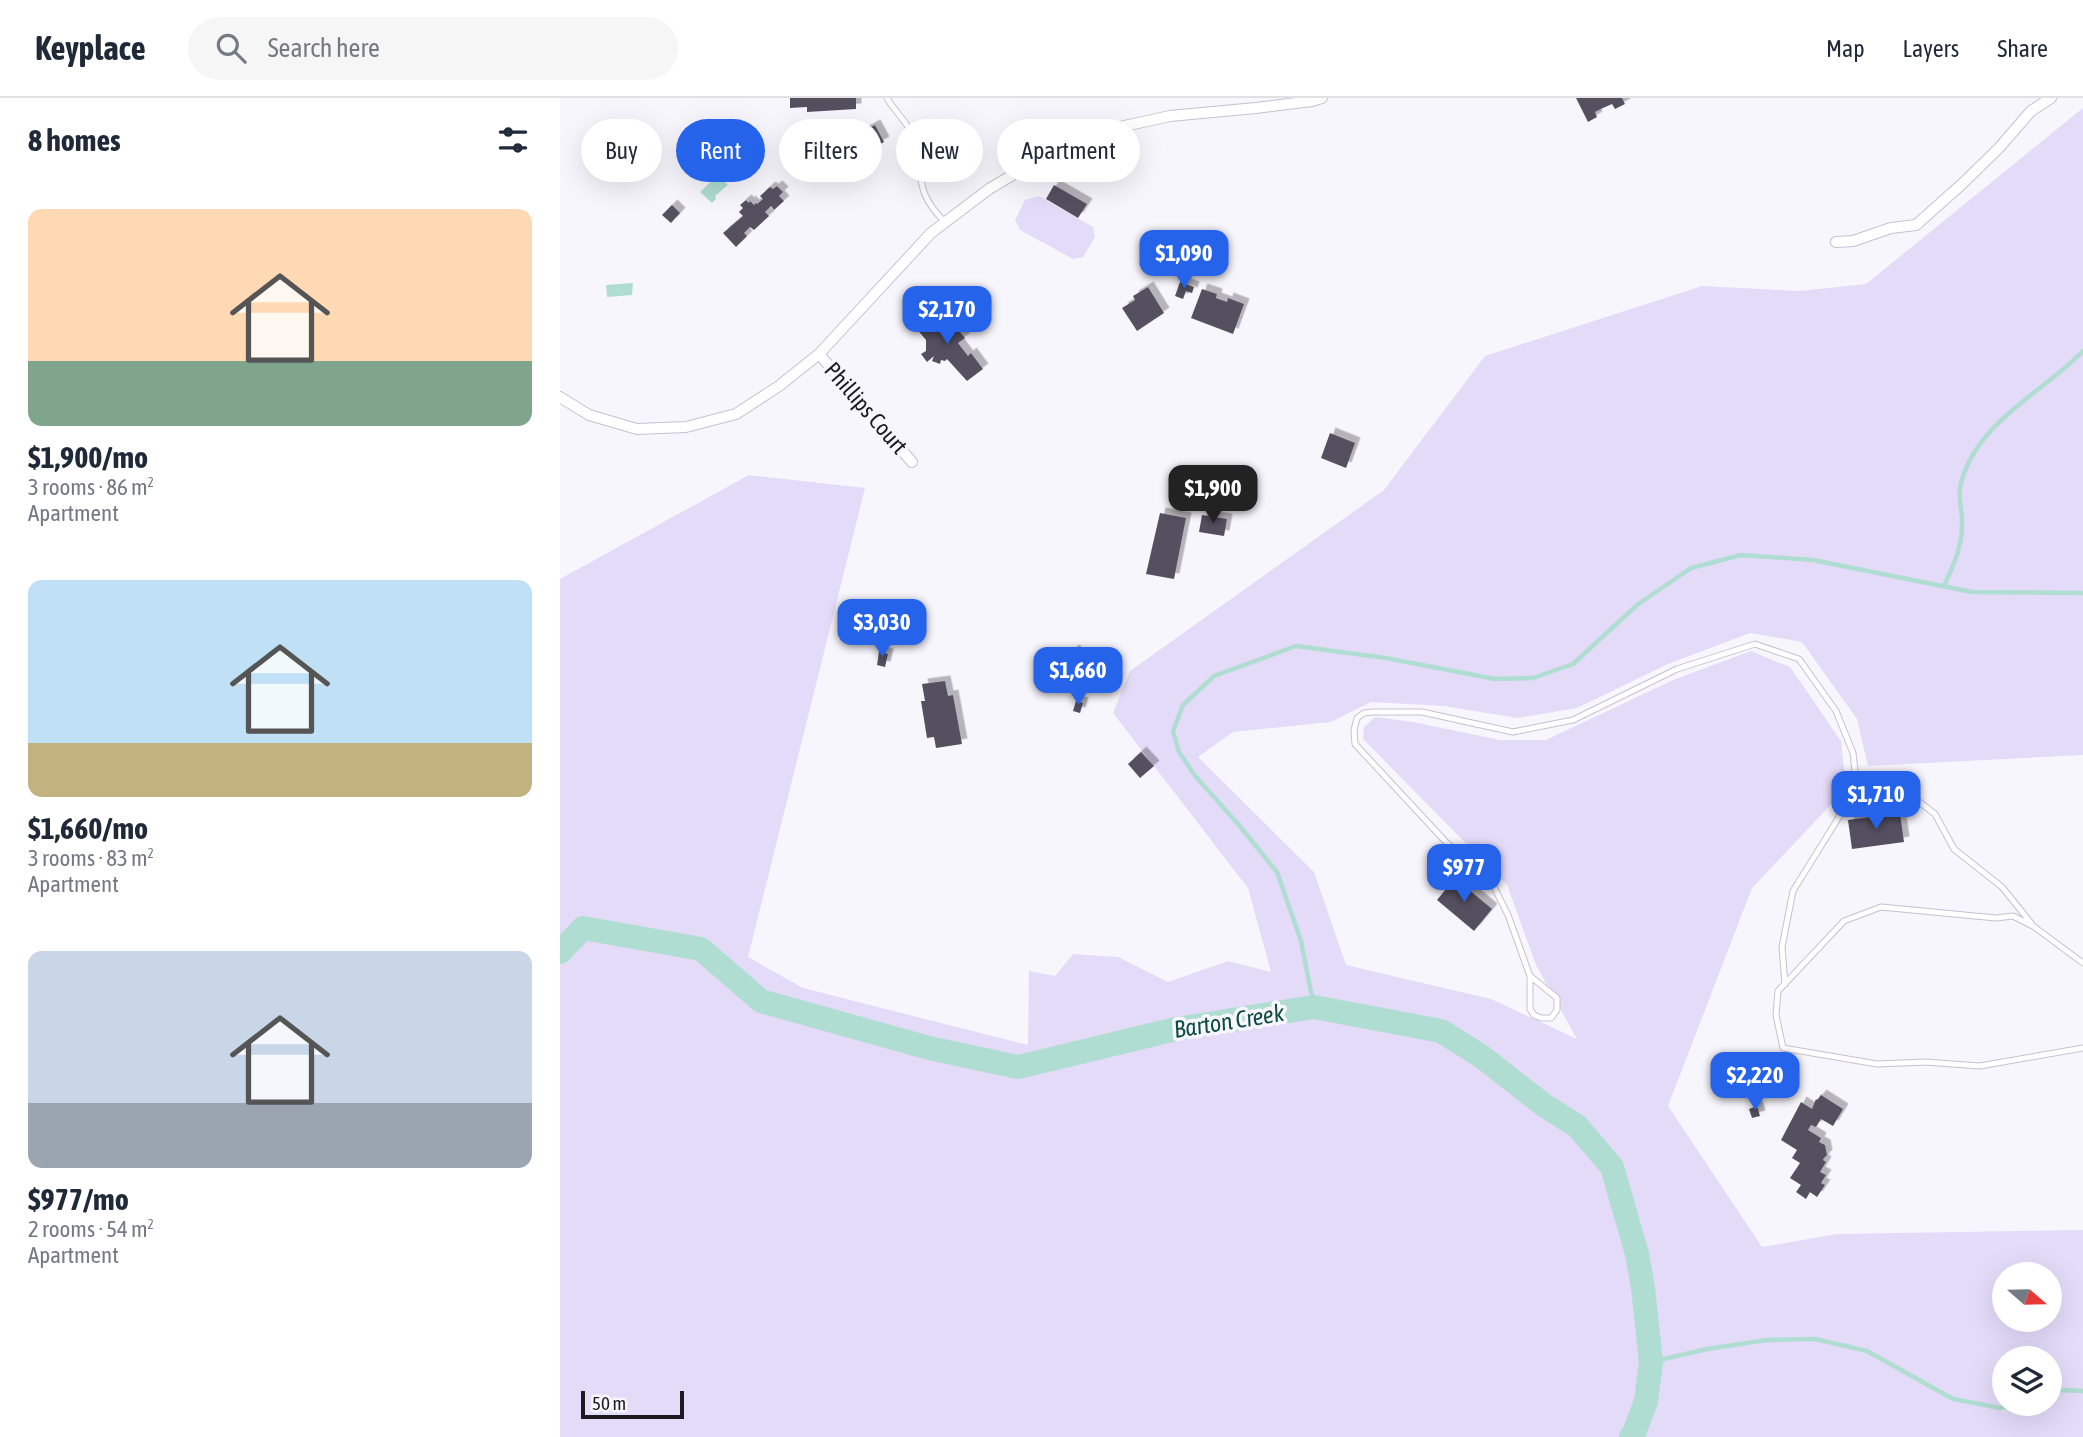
<!DOCTYPE html>
<html lang="en">
<head>
<meta charset="utf-8">
<style>
	:root { --surface:#fff; --page:#f6f6f7; --text:#1f2937; --muted:#747a83; --line:#e0e1e3; --accent:#2563eb }
	body { margin:0; font-family:"Asap Condensed",sans-serif; background:var(--page); color:var(--text); height:100vh; display:flex; flex-direction:column; font-size:26px; white-space:nowrap }
	* { box-sizing:border-box; margin:0 }
	p { font-size:23px; color:var(--muted) }
	.icon { flex:none; width:38px; height:38px; fill:none; stroke:currentColor; stroke-width:2; stroke-linecap:round; stroke-linejoin:round }
	.map { position:relative; flex:1; overflow:hidden }
	.side { display:flex; flex-direction:column; background:var(--surface); width:560px }
	.side>* { flex:none }
	.hud { position:absolute; left:21px; top:21px; width:665px; height:63px; display:flex; gap:14px }
	.needle { width:46px; rotate:110deg }
	.controls { position:absolute; left:1432px; top:1164px; display:grid; gap:14px }
	.controls a { display:grid; place-items:center; width:70px; height:70px; border-radius:50%; background:var(--surface); box-shadow:0 7px 28px #0002; font-size:35px }
	.scale { position:absolute; left:21px; bottom:18px; width:103px; box-sizing:border-box; padding-left:7px; border:4px solid #1c1a20; border-top:0; font-size:19px; line-height:24px; white-space:nowrap; color:#1c1a20; -webkit-text-stroke:5px #f8f6fd; paint-order:stroke }
	.price { position:absolute; translate:-50% -60px; padding:0 16px; border-radius:14px; background:var(--accent); color:#fff; font-size:23px; line-height:46px; filter:drop-shadow(0 2px 4px #0008) }
	.price::after { content:''; position:absolute; left:50%; top:42px; width:21px; height:16px; margin-left:-10px; background:inherit; clip-path:polygon(0 0,100% 0,50% 100%) }
	.price.selected { background:#222; color:#fff }
	ul { padding:0; list-style:none }
	li { display:grid; align-content:center; gap:14px; height:371px; padding:0 28px }
	li span { display:grid; place-items:center; height:217px; border-radius:14px; color:#555 }
	li>.icon { margin-inline-start:auto }
	span .icon { width:126px; height:126px; fill:#fffc; stroke-width:1 }
	li b { font-size:30px }
	h2 { display:flex; justify-content:space-between; align-items:center; height:84px; padding:0 28px; font-size:30px }
	.chip { padding:0 24px; border-radius:32px; background:var(--surface); box-shadow:0 7px 28px #0002; font-size:24px; line-height:63px }
	.chip.selected { background:var(--accent); color:#fff }
	header { display:flex; align-items:center; gap:42px; box-sizing:border-box; height:98px; padding:0 35px; background:var(--surface); border-bottom:2px solid var(--line) }
	header strong { font-size:33px }
	nav { display:flex; gap:38px; margin-inline-start:auto; font-size:24px }
	.search { width:490px; height:63px; background:var(--page); display:flex; align-items:center; gap:18px; box-sizing:border-box; padding:0 24px; border-radius:38px; color:var(--muted); font-size:26px }
	main { display:flex; flex:1; min-height:0 }
	.map>svg:first-child { display:block }
</style>
</head>
<body>
<header>
<strong>Keyplace</strong>
<div class="search"><svg class="icon" aria-label="search" viewBox="0 0 24 24"><circle cx="10" cy="10" r="6"/><path d="M15 15l6 6"/></svg>Search here</div>
<nav><a>Map</a><a>Layers</a><a>Share</a></nav>
</header>
<main>
<section class="side">
<h2>8 homes<svg class="icon" aria-label="filters" viewBox="0 0 24 24"><path d="M4 7h16M4 17h16"/><circle cx="9" cy="7" r="2"/><circle cx="15" cy="17" r="2"/></svg></h2>
<ul>
<li><span style="background:linear-gradient(#ffd9b3 70%,#7fa58c 0)"><svg class="icon" aria-label="home" viewBox="0 0 24 24"><path d="M3 11l9-7 9 7M6 9v11h12V9"/></svg></span><div><b>$1,900/mo</b><p>3 rooms · 86 m²</p><p>Apartment</p></div></li>
<li><span style="background:linear-gradient(#bfe0f5 75%,#c2b280 0)"><svg class="icon" aria-label="home" viewBox="0 0 24 24"><path d="M3 11l9-7 9 7M6 9v11h12V9"/></svg></span><div><b>$1,660/mo</b><p>3 rooms · 83 m²</p><p>Apartment</p></div></li>
<li><span style="background:linear-gradient(#c9d6e8 70%,#9aa5b1 0)"><svg class="icon" aria-label="home" viewBox="0 0 24 24"><path d="M3 11l9-7 9 7M6 9v11h12V9"/></svg></span><div><b>$977/mo</b><p>2 rooms · 54 m²</p><p>Apartment</p></div></li>
</ul>
</section>
<div class="map">
<svg width="1523" height="1339" viewBox="0 0 1523 1339">
	<defs>
		<filter id="shadow"><feDropShadow dx="5.5" dy="-5.5" stdDeviation="0" flood-color="#0004"/></filter>
	</defs>
	<rect width="100%" height="100%" fill="#f8f6fd"/>
	<g fill="#e4dbf9" fill-rule="evenodd">
		<path d="M1523,10v647l-215,11 -11,-47 -55,-77 -52,-9 -82,31 -91,44 -59,10 -74,-12 -73,-4 -40,20 -98,10 -35,25 116,115 32,93 145,34 86,40 -41,-74 -29,-80 -144,-146 1,-12 11,-10 38,5 87,18h46l127,-60 78,-29 39,16 51,74 5,48 -94,99 -84,218 94,141 75,-13 246,-4v207h-1523v-858l189,-104 116,13 -117,469 55,31 225,57 1,-74 26,5 18,-22 45,3 50,25 60,-21 43,11 -23,-84 -135,-175 17,-42 254,-181 101,-134 217,-70 97,5 67,-7zM1444,1176h45v46h-45zM1444,1260h45v46h-45z"/>
		<path d="M479,98l54,31 2,10 -12,20 -10,2 -53,-29 -5,-10 10,-20z"/>
	</g>
	<g fill="#b0ddd1">
		<path d="M158,77l10,10 -13,11 1,3 -4,4 -12,-11z"/>
		<path d="M73,185l-1,12 -25,2 -1,-12z"/>
	</g>
	<g fill="none" stroke-linecap="round" stroke-linejoin="round">
		<g stroke="#b0ddd1" stroke-width="4.5">
			<path d="M1384,488c9,-20 18,-38 18,-61 1,-12 -4,-25 -2,-37 12,-63 82,-95 123,-137"/>
			<path d="M754,909l-13,-66 -24,-69 -39,-48 -42,-47 -17,-25 -6,-21 10,-26 31,-29 82,-30 90,12 109,21 38,-1 40,-14 64,-59 54,-37 50,-13 72,5 159,32 111,1"/>
			<path d="M1091,1264l56,-13 60,-9 48,-1 52,12 86,48 47,9 16,-4"/>
			<path d="M1489,1296l12,-4 22,1"/>
		</g>
		<path stroke="#b0ddd1" stroke-width="24" d="M0,854l23,-24 118,21 60,52 168,47 89,19 158,-38 138,-22 127,24 40,25 64,50 32,20 35,41 25,87 6,34 8,74 -5,39 -12,32 -3,4"/>
	</g>
	<g fill="#555060" filter="url(#shadow)">
		<path d="M230,0h66v11l-49,3v-5l-17,1z"/>
		<path d="M1016,0h46l3,6 -10,5 -3,-5 -9,4 -8,4 2,5 -9,5z"/>
		<path d="M315,27l9,17 -17,9 -9,-17z"/>
		<path d="M494,87l33,19 -9,14 -32,-19z"/>
		<path d="M217,88l6,6 -4,4 5,5 -10,9 -3,-4 -6,6 4,4 -15,14 -4,-3 -6,6 3,3 -11,11 -13,-14 20,-17 -4,-4 4,-4 -3,-3 6,-5 3,3 1,-2 4,4 2,-2 1,1 6,-5 -3,-3 10,-9 3,2z"/>
		<path d="M112,107l8,8 -9,10 -9,-8z"/>
		<path d="M646,154l17,8 -3,7 -4,-2 -2,4 -13,-7z"/>
		<path d="M620,184l14,5 -2,6 -6,-2 -3,8 -8,-3z"/>
		<path d="M588,189l16,26 -27,18 -15,-23 13,-8 -2,-4z"/>
		<path d="M642,191l15,5 -1,4 11,4 1,-4 16,6 -11,30 -42,-16z"/>
		<path d="M369,215l2,3 3,-3 11,14 7,-5 13,16 -7,5 10,13 3,-3 12,16 -16,12 -20,-22 -2,2 -4,-1 -1,4 -8,-3 2,-5 -7,6 -6,-8 5,-3v-11l-10,-12 7,-5 -3,-4z"/>
		<path d="M770,335l25,10 -9,25 -25,-10z"/>
		<path d="M600,415l26,5 -12,61 -28,-5z"/>
		<path d="M642,417l25,4 -3,17 -25,-4z"/>
		<path d="M514,552l8,10 -12,9 -8,-10z"/>
		<path d="M319,554l9,2 -3,13 -8,-2z"/>
		<path d="M385,583l3,15 5,-1 9,49 -26,4 -2,-11 -7,1 -6,-37h4l-3,-17z"/>
		<path d="M516,603l7,2 -3,10 -7,-2z"/>
		<path d="M581,654l13,14 -14,12 -12,-14z"/>
		<path d="M1340,715l4,29 -52,7 -4,-29z"/>
		<path d="M895,780l37,31 -18,22 -37,-31z"/>
		<path d="M1261,997l22,14 -10,17 -12,-7 -5,8 -5,-2 -3,5 13,8 -2,4 6,3 2,10 -3,3 -1,2 3,2 -6,10 6,3 -5,8 4,2 -8,12 -7,-5 -4,7 -10,-7 5,-7 -11,-7 10,-15 -8,-5 5,-8 -16,-10 20,-38 11,7 4,-10 1,1z"/>
		<path d="M1197,1008l3,10 -8,2 -3,-9z"/>
	</g>
	<g fill="none" stroke-linecap="round" stroke-linejoin="round">
		<defs>
			<g id="lane">
				<path d="M327,0c7,13 20,23 25,37 13,38 0,55 33,87"/>
				<path d="M1289,698l64,1 22,17 19,35 48,38 29,36"/>
				<path d="M1523,865l-50,-37 -20,-10 -17,2 -115,-11 -37,14 -66,70 -2,24 7,33 94,16 48,-2 55,4 103,-18"/>
				<path d="M970,878l27,22v12l-6,8h-10l-7,-3 -4,-6v-33l-22,-61 -15,-30 -48,-44 -90,-97 -1,-14 3,-12 7,-5 9,-1h49l91,20 60,-12 104,-51 78,-25 44,15 37,52 17,42 3,27 -12,29 -51,82 -11,56 3,37"/>
			</g>
			<g id="street">
				<path d="M1276,144l17,-1 38,-13 25,-3 46,-41 37,-36 32,-37 20,-13"/>
				<path d="M259,256l93,108"/>
				<path d="M0,299l29,18 48,14 49,-2 50,-13 43,-28 40,-32 112,-121 58,-44 52,-31 56,-26 73,-16 86,-8 56,-7 10,-3"/>
			</g>
		</defs>
		<use href="#lane" stroke="#c6c0d3" stroke-width="7"/>
		<use href="#street" stroke="#c6c0d3" stroke-width="12"/>
		<use href="#lane" stroke="#fff" stroke-width="5"/>
		<use href="#street" stroke="#fff" stroke-width="10"/>
	</g>
	<g text-anchor="middle" dominant-baseline="central" stroke-width="7" stroke-linejoin="round" paint-order="stroke">
		<g font-size="23" fill="#1c1a20" stroke="#f8f6fd">
			<text transform="translate(306 310) rotate(49)">Phillips Court</text>
		</g>
		<g font-size="24" font-style="italic" fill="#0e4c41" stroke="#f8f6fd">
			<text transform="translate(669 923) rotate(-9)">Barton Creek</text>
		</g>
	</g>
</svg>
<div class="controls">
<a><svg class="needle" viewBox="-14 -14 28 28"><path d="M0-13l5 13h-10z" fill="#e53935"/><path d="M0 13l5-13h-10z" fill="#747a83"/></svg></a>
<a><svg class="icon" aria-label="layers" viewBox="0 0 24 24"><path d="M12 4l9 5-9 5-9-5zM3 14l9 5 9-5"/></svg></a>
</div>
<div class="scale">50 m</div>
<b class="price" style="left:624px;top:192px">$1,090</b>
<b class="price" style="left:387px;top:248px">$2,170</b>
<b class="price selected" style="left:653px;top:427px">$1,900</b>
<b class="price" style="left:322px;top:561px">$3,030</b>
<b class="price" style="left:518px;top:609px">$1,660</b>
<b class="price" style="left:1316px;top:733px">$1,710</b>
<b class="price" style="left:904px;top:806px">$977</b>
<b class="price" style="left:1195px;top:1014px">$2,220</b>
<div class="hud">
<a class="chip">Buy</a>
<a class="chip selected">Rent</a>
<a class="chip">Filters</a>
<a class="chip">New</a>
<a class="chip">Apartment</a>
</div>
</div>
</main>
</body>
</html>
